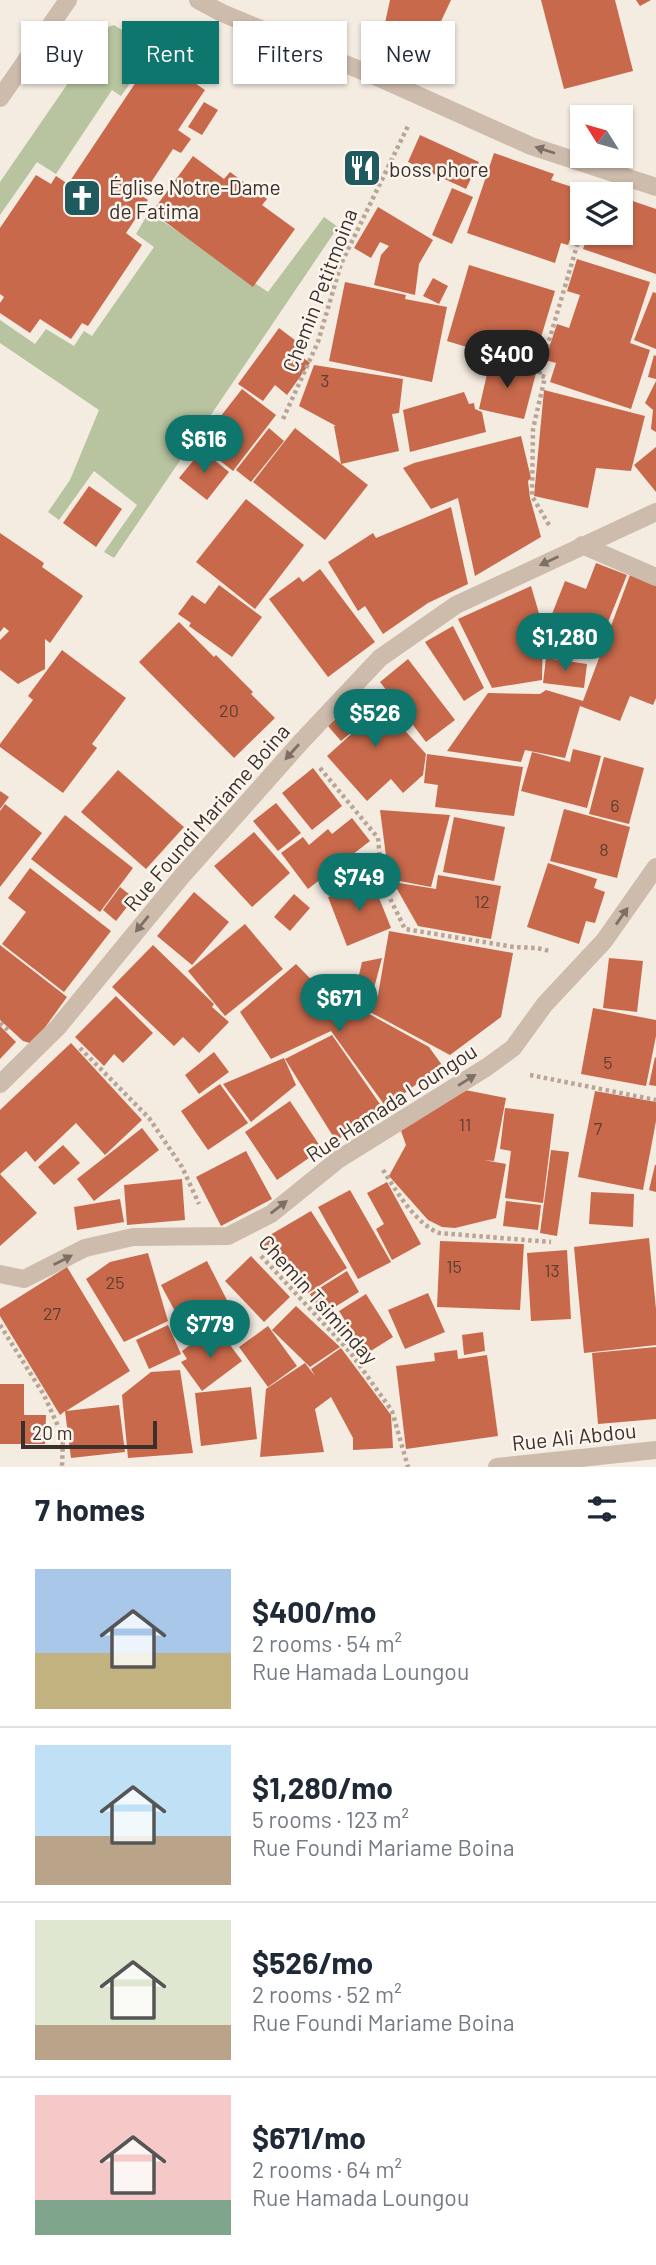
<!DOCTYPE html>
<html lang="en">
<head>
<meta charset="utf-8">
<style>
	:root { --surface:#fff; --page:#f2f2f3; --text:#1f2937; --muted:#747a83; --line:#e0e1e3; --accent:#0f766e }
	body { margin:0; font-family:Barlow,sans-serif; background:var(--page); color:var(--text); height:100vh; display:flex; flex-direction:column; font-size:26px; white-space:nowrap }
	* { box-sizing:border-box; margin:0 }
	p { font-size:23px; color:var(--muted) }
	.icon { flex:none; width:38px; height:38px; fill:none; stroke:currentColor; stroke-width:2; stroke-linecap:round; stroke-linejoin:round }
	.map { position:relative; height:1467px; overflow:hidden }
	.sheet { display:flex; flex-direction:column; background:var(--surface); flex:1 }
	.sheet>* { flex:none }
	.banner { position:absolute; left:21px; top:21px; width:614px; height:63px; display:flex; gap:14px }
	.needle { width:46px; rotate:307deg }
	.buttons { position:absolute; left:570px; top:105px; display:grid; gap:14px }
	.buttons a { display:grid; place-items:center; width:63px; height:63px; border-radius:0px; background:var(--surface); box-shadow:0 2px 5px #0004; font-size:35px }
	.scale { position:absolute; left:21px; bottom:18px; width:136px; box-sizing:border-box; padding-left:7px; border:4px solid #3b302b; border-top:0; font-size:19px; line-height:24px; white-space:nowrap; color:#3b302b; -webkit-text-stroke:5px #fbf5ee; paint-order:stroke }
	.price { position:absolute; translate:-50% -60px; padding:0 16px; border-radius:24px; background:var(--accent); color:#fff; font-size:23px; line-height:46px; filter:drop-shadow(0 2px 4px #0008) }
	.price::after { content:''; position:absolute; left:50%; top:42px; width:21px; height:16px; margin-left:-10px; background:inherit; clip-path:polygon(0 0,100% 0,50% 100%) }
	.price.current { background:#222; color:#fff }
	ul { padding:0; list-style:none }
	li { display:flex; align-items:center; gap:21px; height:175px; padding:0 35px }
	li+li { border-top:2px solid var(--line) }
	li span { display:grid; place-items:center; flex:none; width:196px; height:140px; border-radius:0px; color:#555 }
	li>.icon { margin-inline-start:auto }
	span .icon { width:84px; height:84px; fill:#fffc; stroke-width:1 }
	li b { font-size:30px }
	h2 { display:flex; justify-content:space-between; align-items:center; height:84px; padding:0 35px; font-size:30px }
	.pill { padding:0 24px; border-radius:0px; background:var(--surface); box-shadow:0 2px 5px #0004; font-size:24px; line-height:63px }
	.pill.current { background:var(--accent); color:#fff }
	.map>svg:first-child { display:block }
</style>
</head>
<body>
<div class="map">
<svg width="656" height="1467" viewBox="0 0 656 1467">
	<rect width="100%" height="100%" fill="#f4ebe1"/>
	<g fill="#b8c4a0">
		<path d="M114,25l40,25 -33,46 -9,-6 -56,84 -19,-12 -37,53v-33l106,-154z"/>
		<path d="M149,212l119,80 56,-75 14,10 -224,331 -10,-6 33,-47 -43,-34 -35,49 -11,-8 22,-32 29,-70 -99,-67v-23l35,24 11,-15 28,17 10,-15 8,5 62,-89 -18,-13z"/>
	</g>
	<g fill="#c8694b">
		<path d="M390,0h61l-23,49 -45,-17z"/>
		<path d="M541,0h74l18,71 -69,18z"/>
		<path d="M636,0h15l-11,6z"/>
		<path d="M154,55l51,35 -27,40 13,9 -10,14 -8,-4 -31,47 6,4 -22,33 16,12 -54,81 -6,-3 -11,16 -31,-20 -10,14 -30,-20v-10l4,-6 -4,-3v-66l36,-53 15,9 5,-8 12,8z"/>
		<path d="M204,102l14,8 -16,25 -14,-8z"/>
		<path d="M420,135l59,27 -13,27 -58,-27z"/>
		<path d="M494,153l60,21 -3,6 36,12 -1,2h-3v10l-15,41 -7,-2 -6,20 -88,-30z"/>
		<path d="M193,156l31,23 6,-7 37,27 -5,6 33,24 -42,58 -101,-75z"/>
		<path d="M452,188l21,9 -21,47 -20,-9z"/>
		<path d="M621,197l35,12v65l-73,-25 6,-16h32z"/>
		<path d="M378,207l55,33 -14,24 -4,31 -41,-10 7,-30 8,-9 -9,-4 -9,16 -17,-10z"/>
		<path d="M577,259l73,23 -20,61 20,7 -19,59 -81,-27 6,-19 -11,-3 12,-36 12,4 11,-33 -13,-4z"/>
		<path d="M469,265l86,26 -23,76 -85,-26z"/>
		<path d="M433,278l15,8 -9,18 -16,-8z"/>
		<path d="M345,282l61,13 -1,4 42,8 -15,75 -103,-21z"/>
		<path d="M653,292l3,1v56l-22,-9z"/>
		<path d="M279,328l25,19 -6,7 12,9 -23,32 -12,-10 -12,16 -25,-17z"/>
		<path d="M654,355l2,1v23l-8,-2z"/>
		<path d="M490,361l46,12 -12,46 -45,-10z"/>
		<path d="M314,365l89,14 -4,34 -7,1 7,37 -58,13 -7,-38h2l-37,-20z"/>
		<path d="M656,381v51l-5,-3 2,-19 -8,-7z"/>
		<path d="M242,389l34,26 -43,56 -34,-27z"/>
		<path d="M544,390l101,26 -14,55 -35,-3 -8,40 -54,-12z"/>
		<path d="M464,392l5,12 5,-1 1,6 7,3 4,20 -76,20 -7,-42z"/>
		<path d="M269,428l15,13 -33,41 -15,-12z"/>
		<path d="M295,428l73,57 -43,55 -72,-58z"/>
		<path d="M521,436l10,42 -3,3 2,17 11,39 -66,39 -17,-78 -27,11 -28,-41 11,-5z"/>
		<path d="M656,447v45l-22,-27z"/>
		<path d="M202,450l27,22 -22,28 -28,-22z"/>
		<path d="M89,486l33,23 -26,38 -33,-24z"/>
		<path d="M246,499l58,46 -49,64 -59,-47z"/>
		<path d="M451,507l17,77 -40,19 -45,31 -18,-28 -7,5 -30,-49 45,-29 3,5z"/>
		<path d="M0,533l44,30 -2,4 41,29 -33,47 -5,-4v30l-27,15 -18,-14v-30l9,-9 -5,-4 -4,5z"/>
		<path d="M596,563l31,12 -33,82 -51,-20 22,-56 21,8z"/>
		<path d="M320,569l55,73 -47,35 -59,-78 30,-22 4,5z"/>
		<path d="M630,575l26,10v113l-3,7 -23,-9 -10,25 -40,-15 -15,52 -40,-8 -4,12 -74,-11 41,-58 52,1 6,-4 37,11z"/>
		<path d="M219,585l43,32 -30,40 -43,-31 2,-3 -13,-9 14,-19 13,9z"/>
		<path d="M531,586l12,41 -1,53 -50,8 -34,-69z"/>
		<path d="M179,622l35,35 2,-2 37,37 -2,2 24,24 -41,40 -95,-96z"/>
		<path d="M453,626l31,62 -20,13 -39,-59z"/>
		<path d="M62,650l64,48 -34,46 5,4 -34,45 -63,-46v-3l33,-44 -5,-4z"/>
		<path d="M546,658l41,6 -3,24 -41,-5z"/>
		<path d="M408,659l47,61 -29,22 -46,-60z"/>
		<path d="M365,692l15,16 3,-2 43,48 -3,21 -20,18 -12,-14 -24,22 -40,-45 51,-46 -37,31 -13,-15z"/>
		<path d="M573,749l28,7 -14,52 -66,-17 11,-39 38,10z"/>
		<path d="M427,754l96,13 -9,49 -79,-9 3,-22 -14,-2z"/>
		<path d="M604,757l40,11 -15,56 -40,-10z"/>
		<path d="M313,768l29,38 -30,24 -30,-37z"/>
		<path d="M118,770l66,57 -38,42 -65,-57z"/>
		<path d="M0,791l9,6 -9,12z"/>
		<path d="M276,803l25,30 -23,18 -25,-30z"/>
		<path d="M5,804l37,29 -42,54v-76z"/>
		<path d="M564,809l66,18 -13,51 -67,-17z"/>
		<path d="M380,810l70,5 -19,72 -42,-8z"/>
		<path d="M65,815l68,53 -33,44 -69,-53z"/>
		<path d="M454,817l51,10 -11,54 -51,-9z"/>
		<path d="M352,818l18,23 -62,48 -27,-36 22,-16 6,8 19,-16 4,5z"/>
		<path d="M254,832l36,41 -38,34 -38,-41z"/>
		<path d="M548,863l49,16 -3,9 11,4 -10,31 -9,-2 -7,23 -52,-17z"/>
		<path d="M30,868l81,63 -47,61 -62,-48 24,-32 -18,-14z"/>
		<path d="M438,875l63,11 -10,53 -73,-13 -25,-44 43,7z"/>
		<path d="M372,880l19,48 -44,18 -19,-49z"/>
		<path d="M120,887l14,11 -18,23 -13,-11z"/>
		<path d="M194,892l35,30 -37,43 -35,-29z"/>
		<path d="M294,894l16,14 -20,23 -16,-14z"/>
		<path d="M245,924l38,45 -58,47 -37,-45z"/>
		<path d="M389,931l124,22 -12,64 -51,38 -80,-43 8,-17z"/>
		<path d="M0,945l67,52 -34,47 -10,-3 -23,-21z"/>
		<path d="M153,945l61,59 -2,3 17,15 -30,31 -16,-16 -9,9 -62,-59z"/>
		<path d="M382,958l-13,49 -16,-6 9,-39z"/>
		<path d="M609,958l34,3 -6,51 -34,-4z"/>
		<path d="M296,964l49,50 8,-9 76,42 13,18 -56,42 -55,-76 -60,28 -31,-47z"/>
		<path d="M116,996l37,37 -30,30 -9,-9 -10,12 -29,-29z"/>
		<path d="M593,1008l63,12v16l-10,50 -65,-12z"/>
		<path d="M0,1026l16,16 -16,17z"/>
		<path d="M332,1035l50,72 -46,34 -51,-82z"/>
		<path d="M71,1043l71,77 -37,35 -29,-32 -41,39 -9,-11 -26,23 37,39 -37,33v-136z"/>
		<path d="M214,1052l15,20 -30,22 -14,-19z"/>
		<path d="M655,1057l1,1v28l-7,-1z"/>
		<path d="M284,1058l12,27 -45,37 -28,-38z"/>
		<path d="M220,1084l28,39 -40,27 -27,-39z"/>
		<path d="M460,1089l46,9 -12,63 -10,-1 22,4 -10,54 -41,10 -13,-1 -14,-7 -39,-44 17,-31 -6,-17z"/>
		<path d="M595,1091l61,11v19l-13,69 -65,-13z"/>
		<path d="M290,1101l32,48 -45,31 -32,-48z"/>
		<path d="M505,1108l49,6 -11,89 -38,-5 6,-47 -11,-2z"/>
		<path d="M142,1128l17,22 -65,51 -17,-22z"/>
		<path d="M63,1145l17,18 -26,22 -16,-18z"/>
		<path d="M551,1150l18,2 -12,84 -17,-3z"/>
		<path d="M246,1151l26,48 -51,27 -25,-49z"/>
		<path d="M655,1165h1v27l-7,-2z"/>
		<path d="M182,1179l3,41 -58,5 -3,-40z"/>
		<path d="M387,1182l34,62 -29,16 -16,-31 8,-5 -17,-31z"/>
		<path d="M350,1190l41,72 -33,17 -40,-72z"/>
		<path d="M591,1192l43,2 -1,33 -44,-3z"/>
		<path d="M120,1199l4,23 -47,8 -3,-23z"/>
		<path d="M506,1201l35,4 -3,25 -35,-4z"/>
		<path d="M311,1211l36,57 -39,25 -50,-51z"/>
		<path d="M649,1238l7,71v36l-72,8 -10,-106z"/>
		<path d="M440,1241l84,3 -4,66 -83,-3z"/>
		<path d="M567,1250l4,69 -40,2 -4,-68z"/>
		<path d="M148,1253l20,68 -44,21 -38,-63 24,-17z"/>
		<path d="M251,1256l39,41 -26,25 -39,-41z"/>
		<path d="M207,1261l25,49 -45,24 -26,-49z"/>
		<path d="M67,1267l63,104 -64,40 53,-6 6,47 -54,6 -6,-47 -5,4 -60,-99v-7z"/>
		<path d="M347,1271l12,21 -37,23 -12,-21z"/>
		<path d="M428,1293l17,39 -40,17 -17,-39z"/>
		<path d="M366,1294l27,43 -27,17 -27,-43z"/>
		<path d="M296,1306l44,41 -30,20 -38,-37z"/>
		<path d="M168,1325l13,29 -32,15 -13,-29z"/>
		<path d="M268,1326l29,40 -29,21 -29,-40z"/>
		<path d="M483,1332l2,19 -21,4 -2,-20z"/>
		<path d="M221,1333l21,28 -40,30 -21,-29 6,-3 -5,-8 20,-15 5,7z"/>
		<path d="M656,1347v72l-58,5 -6,-71z"/>
		<path d="M341,1348l50,67 2,33 -40,2v-12l-22,-41 -16,12 9,43 -64,5 6,-68 39,-26 10,13 -4,-7z"/>
		<path d="M457,1350l1,9 29,-4 11,81 -92,13 -10,-83 39,-5 -1,-8z"/>
		<path d="M180,1370l13,83 -65,5 -6,-63 29,-23z"/>
		<path d="M0,1384h24v31h22l-1,29h-45z"/>
		<path d="M251,1387l6,52 -56,7 -6,-53z"/>
	</g>
	<g fill="none" stroke-linecap="round" stroke-linejoin="round">
		<g stroke="#b9a596" stroke-width="4.5" stroke-dasharray="3.5 3.5" stroke-linecap="butt">
			<path d="M283,419l35,-77 23,-78 68,-140"/>
			<path d="M549,525l-17,-29 1,-67 12,-52 -6,-2 44,-150"/>
			<path d="M320,768l58,70 4,44 23,47 109,18 23,1 13,3"/>
			<path d="M0,1023l8,7"/>
			<path d="M80,1048l69,70 33,49 17,37"/>
			<path d="M530,1075l126,25"/>
			<path d="M383,1170c13,21 33,54 56,63l112,9"/>
			<path d="M261,1256l89,96 42,59 16,56"/>
			<path d="M0,1325l44,70 19,42 -1,30"/>
		</g>
		<g stroke="#cdbbac" stroke-width="18">
			<path d="M198,0l24,13 162,67 147,66 125,41"/>
			<path d="M0,98l68,-98"/>
			<path d="M582,545l74,32"/>
			<path d="M0,1084l58,-57 124,-151 118,-133 80,-85 76,-53 200,-93"/>
			<path d="M0,1274l24,5 61,-31 48,-11 95,-1 43,-22 68,-55 148,-92 26,-19 32,-44 59,-63 52,-74"/>
			<path d="M497,1467l159,-17"/>
		</g>
	</g>
	<defs><path id="oneway-solid" d="M-6-.8H1V-3.2L6.5 0L1 3.2V.8H-6Z" transform="scale(1.75)"/></defs>
	<g fill="#7d6f65">
		<use href="#oneway-solid" transform="translate(545 150) rotate(-162)"/>
		<use href="#oneway-solid" transform="translate(549 561) rotate(155)"/>
		<use href="#oneway-solid" transform="translate(292 752) rotate(132)"/>
		<use href="#oneway-solid" transform="translate(622 916) rotate(-55)"/>
		<use href="#oneway-solid" transform="translate(142 924) rotate(129)"/>
		<use href="#oneway-solid" transform="translate(467 1080) rotate(-32)"/>
		<use href="#oneway-solid" transform="translate(279 1207) rotate(-38)"/>
		<use href="#oneway-solid" transform="translate(63 1260) rotate(-27)"/>
	</g>
	<defs>
		<symbol id="restaurant-square" viewBox="-11 -11 22 22"><rect x="-9" y="-9" width="18" height="18" rx="4" fill="#1f5a5e" stroke="#fbf5ee"/><path d="M-5-6h1v4h1v-4h1v4h1v-4h1v5L-1.5 .5V6h-2V.5L-5-1ZM5-6V6H3V1.5H1.5Q1.5-4 5-6Z" fill="#fff"/></symbol>
		<symbol id="church-square" viewBox="-11 -11 22 22"><rect x="-9" y="-9" width="18" height="18" rx="4" fill="#1f5a5e" stroke="#fbf5ee"/><path d="M-1.2-6h2.4v3.5h3.3v2.4h-3.3V6h-2.4V-.1h-3.3v-2.4h3.3Z" fill="#fff"/></symbol>
	</defs>
	<g fill-rule="evenodd">
		<use href="#restaurant-square" x="340" y="146" width="44" height="44"/>
		<use href="#church-square" x="60" y="176" width="44" height="44"/>
	</g>
	<g text-anchor="middle" dominant-baseline="central" stroke-width="5" stroke-linejoin="round" paint-order="stroke">
		<g font-size="18" fill="#5e3e33">
			<text x="325" y="380">3</text>
			<text x="229" y="710">20</text>
			<text x="615" y="805">6</text>
			<text x="604" y="849">8</text>
			<text x="482" y="901">12</text>
			<text x="608" y="1062">5</text>
			<text x="465" y="1124">11</text>
			<text x="598" y="1128">7</text>
			<text x="454" y="1266">15</text>
			<text x="552" y="1270">13</text>
			<text x="115" y="1282">25</text>
			<text x="52" y="1313">27</text>
		</g>
		<g font-size="21" fill="#3b302b" stroke="#fbf5ee" text-anchor="start">
			<text x="389" y="168">boss phore</text>
			<text x="109" y="186">Église Notre-Dame<tspan x="109" dy="24">de Fatima</tspan></text>
		</g>
		<g font-size="21" fill="#3b302b" stroke="#fbf5ee">
			<text transform="translate(319 290) rotate(-69)">Chemin Petitmoina</text>
			<text transform="translate(206 817) rotate(-49)">Rue Foundi Mariame Boina</text>
			<text transform="translate(391 1102) rotate(-33)">Rue Hamada Loungou</text>
			<text transform="translate(319 1299) rotate(48)">Chemin Tsiminday</text>
			<text transform="translate(574 1436) rotate(-6)">Rue Ali Abdou</text>
		</g>
	</g>
</svg>
<div class="buttons">
<a><svg class="needle" viewBox="-14 -14 28 28"><path d="M0-13l5 13h-10z" fill="#e53935"/><path d="M0 13l5-13h-10z" fill="#747a83"/></svg></a>
<a><svg class="icon" aria-label="layers" viewBox="0 0 24 24"><path d="M12 4l9 5-9 5-9-5zM3 14l9 5 9-5"/></svg></a>
</div>
<div class="scale">20 m</div>
<b class="price current" style="left:507px;top:390px">$400</b>
<b class="price" style="left:204px;top:475px">$616</b>
<b class="price" style="left:565px;top:673px">$1,280</b>
<b class="price" style="left:375px;top:749px">$526</b>
<b class="price" style="left:359px;top:913px">$749</b>
<b class="price" style="left:339px;top:1034px">$671</b>
<b class="price" style="left:210px;top:1360px">$779</b>
<div class="banner">
<a class="pill">Buy</a>
<a class="pill current">Rent</a>
<a class="pill">Filters</a>
<a class="pill">New</a>
</div>
</div>
<section class="sheet">
<h2>7 homes<svg class="icon" aria-label="filters" viewBox="0 0 24 24"><path d="M4 7h16M4 17h16"/><circle cx="9" cy="7" r="2"/><circle cx="15" cy="17" r="2"/></svg></h2>
<ul>
<li><span style="background:linear-gradient(#a9c7e8 60%,#c2b280 0)"><svg class="icon" aria-label="home" viewBox="0 0 24 24"><path d="M3 11l9-7 9 7M6 9v11h12V9"/></svg></span><div><b>$400/mo</b><p>2 rooms · 54 m²</p><p>Rue Hamada Loungou</p></div></li>
<li><span style="background:linear-gradient(#bfe0f5 65%,#b9a48a 0)"><svg class="icon" aria-label="home" viewBox="0 0 24 24"><path d="M3 11l9-7 9 7M6 9v11h12V9"/></svg></span><div><b>$1,280/mo</b><p>5 rooms · 123 m²</p><p>Rue Foundi Mariame Boina</p></div></li>
<li><span style="background:linear-gradient(#dfe7d0 75%,#b9a48a 0)"><svg class="icon" aria-label="home" viewBox="0 0 24 24"><path d="M3 11l9-7 9 7M6 9v11h12V9"/></svg></span><div><b>$526/mo</b><p>2 rooms · 52 m²</p><p>Rue Foundi Mariame Boina</p></div></li>
<li><span style="background:linear-gradient(#f6c9c9 75%,#7fa58c 0)"><svg class="icon" aria-label="home" viewBox="0 0 24 24"><path d="M3 11l9-7 9 7M6 9v11h12V9"/></svg></span><div><b>$671/mo</b><p>2 rooms · 64 m²</p><p>Rue Hamada Loungou</p></div></li>
</ul>
</section>
</body>
</html>
